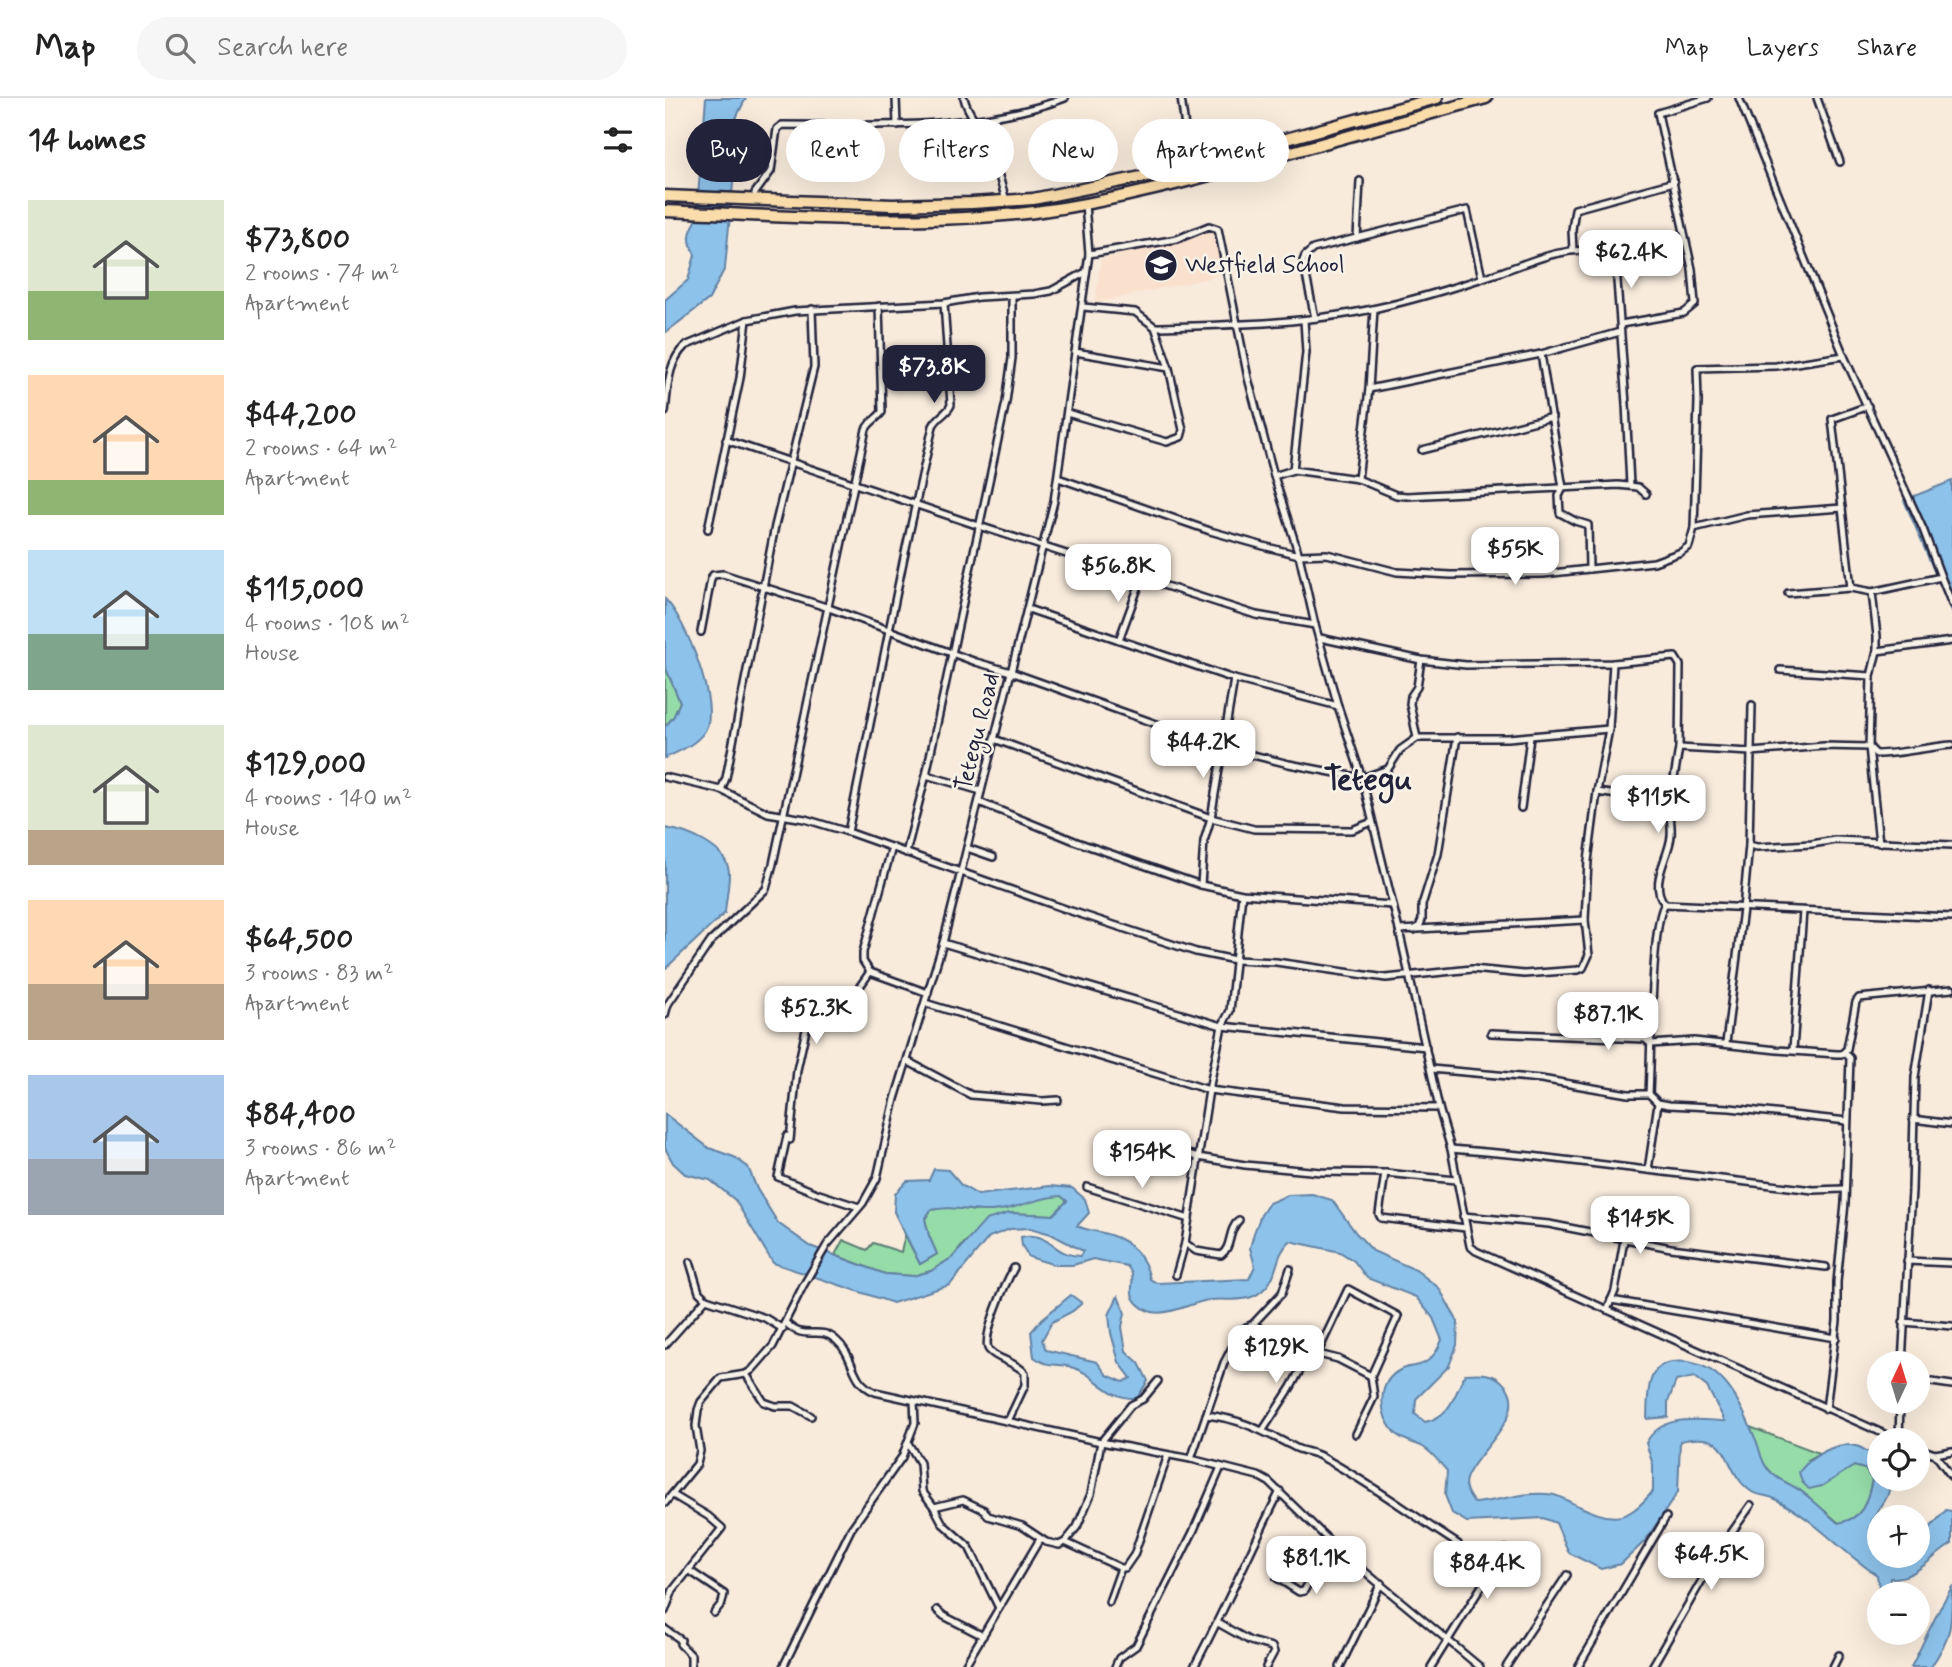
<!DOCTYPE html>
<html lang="en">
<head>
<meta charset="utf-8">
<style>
	:root { --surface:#fff; --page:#f6f6f6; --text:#222; --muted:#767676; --line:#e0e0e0; --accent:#22223b }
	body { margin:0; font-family:Mynerve,sans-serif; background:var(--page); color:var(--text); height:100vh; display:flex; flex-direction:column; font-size:26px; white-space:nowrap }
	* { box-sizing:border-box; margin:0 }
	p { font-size:23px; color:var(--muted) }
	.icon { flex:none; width:38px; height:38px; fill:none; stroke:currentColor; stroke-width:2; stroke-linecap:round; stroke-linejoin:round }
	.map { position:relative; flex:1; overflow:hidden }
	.side { display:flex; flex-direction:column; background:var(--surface); width:665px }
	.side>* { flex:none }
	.hud { position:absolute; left:21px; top:21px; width:665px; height:63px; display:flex; gap:14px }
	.needle { width:46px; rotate:4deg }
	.buttons { position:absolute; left:1202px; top:1253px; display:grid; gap:14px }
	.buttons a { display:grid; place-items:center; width:63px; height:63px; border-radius:50%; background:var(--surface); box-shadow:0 7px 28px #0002; font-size:35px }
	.price { position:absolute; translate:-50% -60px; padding:0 16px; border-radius:14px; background:#fff; color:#222; font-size:23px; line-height:46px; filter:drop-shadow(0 2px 4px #0008) }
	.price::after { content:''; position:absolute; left:50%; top:42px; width:21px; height:16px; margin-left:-10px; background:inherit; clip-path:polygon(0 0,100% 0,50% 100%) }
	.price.active { background:var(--accent); color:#fff }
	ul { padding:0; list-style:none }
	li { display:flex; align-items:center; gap:21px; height:175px; padding:0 28px }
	li span { display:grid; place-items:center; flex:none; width:196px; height:140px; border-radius:0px; color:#555 }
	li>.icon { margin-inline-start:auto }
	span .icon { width:84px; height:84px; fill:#fffc; stroke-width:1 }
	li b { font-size:30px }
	h2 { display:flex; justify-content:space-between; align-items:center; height:84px; padding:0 28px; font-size:30px }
	.tag { padding:0 24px; border-radius:32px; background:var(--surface); box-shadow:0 7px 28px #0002; font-size:24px; line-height:63px }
	.tag.active { background:var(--accent); color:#fff }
	header { display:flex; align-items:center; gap:42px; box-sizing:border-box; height:98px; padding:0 35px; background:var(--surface); border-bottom:2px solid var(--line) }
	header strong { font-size:33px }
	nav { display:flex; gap:38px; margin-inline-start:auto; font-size:24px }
	.search { width:490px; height:63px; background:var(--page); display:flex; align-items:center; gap:18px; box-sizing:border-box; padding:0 24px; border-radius:38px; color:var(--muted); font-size:26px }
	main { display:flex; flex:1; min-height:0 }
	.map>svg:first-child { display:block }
</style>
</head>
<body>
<header>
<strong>Map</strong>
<div class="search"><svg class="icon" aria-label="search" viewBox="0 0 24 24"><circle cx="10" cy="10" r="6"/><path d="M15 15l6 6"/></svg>Search here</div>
<nav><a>Map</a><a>Layers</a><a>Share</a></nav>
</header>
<main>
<section class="side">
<h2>14 homes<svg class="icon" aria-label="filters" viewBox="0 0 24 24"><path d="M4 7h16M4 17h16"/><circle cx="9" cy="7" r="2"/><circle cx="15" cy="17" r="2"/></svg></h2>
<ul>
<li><span style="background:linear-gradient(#dfe7d0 65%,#8fb573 0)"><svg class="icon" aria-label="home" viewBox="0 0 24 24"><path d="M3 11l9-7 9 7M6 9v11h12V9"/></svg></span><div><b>$73,800</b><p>2 rooms · 74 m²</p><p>Apartment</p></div></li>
<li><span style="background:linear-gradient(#ffd9b3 75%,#8fb573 0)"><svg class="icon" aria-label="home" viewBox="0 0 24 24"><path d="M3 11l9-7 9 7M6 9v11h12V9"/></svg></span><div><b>$44,200</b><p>2 rooms · 64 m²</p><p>Apartment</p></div></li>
<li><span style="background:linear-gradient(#bfe0f5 60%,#7fa58c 0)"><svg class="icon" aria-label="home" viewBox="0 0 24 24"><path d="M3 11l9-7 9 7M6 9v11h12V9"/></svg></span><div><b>$115,000</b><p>4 rooms · 108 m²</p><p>House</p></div></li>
<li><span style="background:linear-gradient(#dfe7d0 75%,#b9a48a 0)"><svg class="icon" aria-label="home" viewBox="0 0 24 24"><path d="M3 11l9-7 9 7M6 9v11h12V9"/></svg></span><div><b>$129,000</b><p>4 rooms · 140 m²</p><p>House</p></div></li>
<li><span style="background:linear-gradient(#ffd9b3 60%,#b9a48a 0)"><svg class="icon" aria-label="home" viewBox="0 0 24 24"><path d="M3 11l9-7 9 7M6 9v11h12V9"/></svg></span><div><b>$64,500</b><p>3 rooms · 83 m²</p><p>Apartment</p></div></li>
<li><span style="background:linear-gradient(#a9c7e8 60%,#9aa5b1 0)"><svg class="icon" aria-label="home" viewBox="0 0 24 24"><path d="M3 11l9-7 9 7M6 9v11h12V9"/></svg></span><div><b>$84,400</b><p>3 rooms · 86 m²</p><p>Apartment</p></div></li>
</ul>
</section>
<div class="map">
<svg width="1287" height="1569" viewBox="0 0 1287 1569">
	<rect width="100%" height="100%" fill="#f8ebdc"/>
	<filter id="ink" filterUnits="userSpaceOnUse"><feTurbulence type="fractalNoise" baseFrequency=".0143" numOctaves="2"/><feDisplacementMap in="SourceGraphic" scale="14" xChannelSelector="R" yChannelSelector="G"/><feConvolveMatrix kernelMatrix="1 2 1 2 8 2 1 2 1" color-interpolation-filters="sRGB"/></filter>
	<g filter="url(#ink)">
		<path fill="#fae1ce" d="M550,134l8,41 -13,5 -115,25 6,-44z"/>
		<g fill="#96dca9" stroke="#5c7f72" stroke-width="2">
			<path d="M0,568l15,36 -6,14 -9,11z"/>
			<path d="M384,1098h12l6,5 -13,14 -45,-2 -44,29 -12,15 -22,14 -18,5 -28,-2 -50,-19 8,-15 24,10 6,-7 28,9 4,-17 15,29 17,-10 -8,-18 -4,-17 6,-9 18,-4 25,5z"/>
			<path d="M1085,1329l69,26 -11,7 32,14 14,-8 11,3 7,11c-5,23 -9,39 -33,43l-39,-33 -23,-11 -14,-16z"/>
		</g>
		<g fill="#8dc2ea" stroke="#6282a4" stroke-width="2">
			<path d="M41,0h40l-12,24 2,30 -11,116 -16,31 -44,34v-33l23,-20 7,-25c-7,-14 -7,-21 1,-34z"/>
			<path d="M1287,383v132l-48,-113z"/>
			<path d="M0,501c20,19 56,107 40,132 -10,14 -25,20 -40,27v-31l9,-11 6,-14 -15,-36z"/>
			<path d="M0,730c21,3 64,19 64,46 0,12 -3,26 -4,39l-60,56z"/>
			<path d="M0,1016l44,34 25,9 14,10 9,22 21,34 32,23 75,28 28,2 18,-5 22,-14 33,-37 23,-7 44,2 14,-14 -6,-5c-24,1 -45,14 -70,15 -23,1 -37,-6 -60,-1l-6,9 4,17 8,18 -17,10 -26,-52 1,-18 12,-13 22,-1 5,-11 14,1 13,15 17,10 72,-9 22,2 13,11 4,14 -12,13c11,5 22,5 33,9 22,7 35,22 40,44l7,4 92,-4 6,-13 -5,-18 4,-15 7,-18 8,-12 19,-8 24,-1 20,6 24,33 17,18 43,19 23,18 19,34 -1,23 -8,21 -33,33 -1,15 10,8c26,-6 29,-26 40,-48 15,-1 30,-2 40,11 25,30 -31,68 -39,94 -3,9 3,17 8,24 27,-2 53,-13 80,-8 7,2 14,6 20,9 37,17 51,21 79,-13v-26l-7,-22c16,-30 51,-23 79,-22l-18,-34 -13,-10 -18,4 -8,21v15l-21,2c1,-21 -2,-54 25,-57 49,-5 67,38 83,76 5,10 5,21 12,30 13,15 21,13 35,24 13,9 24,21 36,31 25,-4 29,-20 34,-43l-7,-11 -11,-3 -32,20 -13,3 -7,-7 -3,-10c14,-18 46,-37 67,-21 4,3 11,6 13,11 2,4 0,12 0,17h9c10,26 -37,41 -9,69v8h39v-15l28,-31 6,1v33c-22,13 -35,35 -62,34v16h-10l-3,-19c-35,-23 -63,-56 -100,-75 -7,-5 -18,-4 -25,-8 -32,-21 -16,-64 -72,-51l-2,51 -33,49 -24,23 -20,5 -32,-16 -13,-30 -13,-5 -76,4 -15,-9 -7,-18 2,-24c-7,-8 -15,-19 -24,-24 -9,-5 -21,-6 -29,-15 -15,-18 -18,-49 6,-62 7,-4 18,-3 26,-8 8,-5 12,-13 16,-22l-9,-22 -17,-21 -49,-19 -13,-17 -14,-9 -50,-11c-17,16 -10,35 -28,50 -16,13 -33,7 -52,9 -22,2 -51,24 -71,5 -12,-11 -5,-18 -7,-30 0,-3 -3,-6 -5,-9l-34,-7 -20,6h-18l-26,-8 -7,-11 -1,-9c29,-7 30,18 59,19l3,-5 -32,-17 -21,-6 -20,1 -21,8 -39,48 -57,18 -120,-40 -38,-63 -25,-20 -25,-6 -12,-11 -8,-15z"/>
			<path d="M406,1197l11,8 -9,8 -21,11 -10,18 4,10 51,12 10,13 16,7 8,-4 -12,-16 -8,-29 -2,-18 9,-19 7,17 -3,14 4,24 13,12 9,18 -11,17c-30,2 -40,-24 -66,-31 -17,-5 -20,2 -37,-10l-3,-25 11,-13z"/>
			<path d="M1287,1489c0,38 0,48 -21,80h-20c14,-27 25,-54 41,-80z"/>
		</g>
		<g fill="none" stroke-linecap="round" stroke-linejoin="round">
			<defs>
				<g id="street">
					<path d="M231,0l1,27"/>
					<path d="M299,0c3,14 12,22 18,34 11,22 18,46 24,69"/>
					<path d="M516,0l9,66"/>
					<path d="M1074,0l105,258 79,173 18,48 -69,15 -21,-4 -63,5"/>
					<path d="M1152,0l23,64"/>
					<path d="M90,95l16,-22 6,-42 5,-4c92,0 196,6 283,-27"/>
					<path d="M692,140l3,-57"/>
					<path d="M908,152l-1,-20 3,-21 99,-27"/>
					<path d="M424,156l88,-15 32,-13 9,3 30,149 26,98 25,79 16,70 23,81 24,72 37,152 40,178 12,41 19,97 6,5 422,189"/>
					<path d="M650,220l-12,-57 2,-5 8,-7 154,-39 15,68"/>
					<path d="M956,226l63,-11 11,-9 -3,-35 -34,-156 50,-15"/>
					<path d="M490,229c75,-2 150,-3 222,-19 41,-9 79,-21 118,-34 36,-12 63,-27 102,-23 11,1 15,7 19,16l10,137 4,81"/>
					<path d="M410,254l94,16"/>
					<path d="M876,256l22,134 -4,8 1,17 15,8 13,4 1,44"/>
					<path d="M704,291l172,-35 79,-22"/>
					<path d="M0,314c3,-23 2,-49 20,-66l62,-26 48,-9 149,-8 35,-6 55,-3 17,-3 35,-19"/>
					<path d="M402,315l100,29 14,-5 2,-7 -14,-62 -14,-41 -20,-15 -52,-5"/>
					<path d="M61,342l253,86 277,89 59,10"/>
					<path d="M757,352l130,-33"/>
					<path d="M628,372l13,-118 -2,-32"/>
					<path d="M609,378l19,-6 65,9 38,16 11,1 211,-11 20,2 8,7"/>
					<path d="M393,380l152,53 57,16 32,8 28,-1 70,18 54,3 92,-1 111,-12 27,-10 8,-6 5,-18 53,-13 95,-7 -10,-89 36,-13"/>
					<path d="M693,381l11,-90 5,-80"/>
					<path d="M1177,410l9,80"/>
					<path d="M1029,430l4,-127 -1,-33 79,-2 68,-10"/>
					<path d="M43,431l32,-151 7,-58"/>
					<path d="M1276,479l11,27"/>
					<path d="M1207,494l5,44v15l-6,25 -2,71 10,96"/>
					<path d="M363,511l206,70 104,27"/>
					<path d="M36,534l10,-53 2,-4 10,-1 103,33 150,55 35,10 210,75 68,17 73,14 26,-9 12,-19 17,-12h91l101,-9"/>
					<path d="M655,540l101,22 45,5 147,-2 62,-6 5,8 -1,83"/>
					<path d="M454,542l23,-63"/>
					<path d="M1212,553l75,-10"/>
					<path d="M1115,572l91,6"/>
					<path d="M752,640l-7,-34 1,-8 6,-9 4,-27"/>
					<path d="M329,641l217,79 43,11 98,1 20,-8"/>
					<path d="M261,677l55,16"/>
					<path d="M0,679l56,13 47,23 37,6 43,13 223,79 125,41 39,8 41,2 110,16 86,-9 52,5 54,-4 5,-2 6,-13 -4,-35 3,-59 9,-69 12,-63 4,-66"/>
					<path d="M56,692l5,-12 49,-252 39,-159 -2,-58"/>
					<path d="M932,694l73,11c-1,11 2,22 1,33 -2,22 -23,48 -6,68"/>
					<path d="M314,704l98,40 124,43 41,9 150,11"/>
					<path d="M1005,705l9,-55 72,4 73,-6 45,1 7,7c25,0 50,-7 76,-9"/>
					<path d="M856,710l9,-71"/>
					<path d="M183,734l56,-275 29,-131c5,-10 14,-12 18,-21l-7,-102"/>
					<path d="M1084,747l8,2 55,-3 23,-4 117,5"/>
					<path d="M227,749l-29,105v9l7,11 58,21"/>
					<path d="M302,750l26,9"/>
					<path d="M241,755l20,-78 80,-373 6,-44v-61"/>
					<path d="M536,787l3,-44 7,-23 23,-139"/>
					<path d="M1000,806c-14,15 -14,160 -16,190l9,9 11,2 61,3 117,13"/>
					<path d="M1000,806l287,13"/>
					<path d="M734,832l186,-10"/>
					<path d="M749,832l5,-3 3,-7v-15l16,-51 19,-117"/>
					<path d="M278,845l279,83 204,21"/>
					<path d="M260,905l284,87 13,-64 8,-15 12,-117"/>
					<path d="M0,917l3,-11 43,-63 55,-52 7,-25 93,-435c4,-8 11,-10 16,-17l-3,-106"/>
					<path d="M826,935l154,6 6,5 43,-3 83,9 60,4h5l5,-5 9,-47 3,-4 93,-9"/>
					<path d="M1061,945l17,-134 6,-64 3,-140"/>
					<path d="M1128,952l10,-139"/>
					<path d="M242,963l64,34 71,6 16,-1"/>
					<path d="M766,971l110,10 87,15h21"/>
					<path d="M1248,1021l39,5"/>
					<path d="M454,1035l79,24 47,8 76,7 64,1 71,7"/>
					<path d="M122,1038l-9,41 41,17 40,13"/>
					<path d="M125,1042l7,-70 10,-45 44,-26 19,-27"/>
					<path d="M786,1051l80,7 282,34 31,-1"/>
					<path d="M983,1072l10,-67"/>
					<path d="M720,1075l-6,41 2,4 85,10"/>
					<path d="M422,1089l102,32"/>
					<path d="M798,1118l86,8 122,24 155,19"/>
					<path d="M574,1122c-12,11 -6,26 -18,35l-25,-4 -11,-8 24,-153 136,17 94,1"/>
					<path d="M1242,1163l45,2"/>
					<path d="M25,1164l9,30 7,7 59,19 18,11"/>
					<path d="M511,1177l9,-32"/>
					<path d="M946,1202l225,38"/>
					<path d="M942,1212l8,-19 9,-51"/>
					<path d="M1238,1224l49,4"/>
					<path d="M121,1225c20,20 32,1 50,17 20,17 13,41 39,52l226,50 90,17 67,17 11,6 71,69 140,116"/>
					<path d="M588,1226l38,23 47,12 33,17"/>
					<path d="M0,1247l41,-46"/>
					<path d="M652,1256l31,-65 50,27 -27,60 3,21 -18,37"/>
					<path d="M1237,1265l10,-173 3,-113 14,-87"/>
					<path d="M81,1276l18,28 11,4h18l18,10"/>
					<path d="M1253,1282l34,5"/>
					<path d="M1161,1311l11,-88v-39l8,-79 5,-145 -6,-6"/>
					<path d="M541,1317c37,4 58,17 90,33 9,4 18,4 26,9 47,25 90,58 136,87"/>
					<path d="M343,1323l17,-36v-12c-10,-12 -28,-13 -36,-23 -9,-11 18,-70 25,-82"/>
					<path d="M598,1332l28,-43 19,-35"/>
					<path d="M1234,1342l1,-38"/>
					<path d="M243,1345l12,20 2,28 12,16 9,17 26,23 30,61"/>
					<path d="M1253,1350l17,6 17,-3"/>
					<path d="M1270,1356l17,23"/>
					<path d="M526,1361l33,-96 17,-33 12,-6 29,-31 8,-24"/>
					<path d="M0,1405l32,-39 3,-13 -4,-25 2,-16 3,-8 20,-24 25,-4 6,-4 21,-24 30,-60 24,-41 36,-42 14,-25 18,-79 48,-156 111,-442 35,-247 -4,-50"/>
					<path d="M269,1409l29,-7 21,10 4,6 34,10 24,16 13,3 6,-3 12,-15 14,-33 10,-52 30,-37 12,-6 15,-18"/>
					<path d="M400,1444l56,26h4l9,-13 34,-100"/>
					<path d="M25,1473l34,23 -2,9 -8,10"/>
					<path d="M612,1480l22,14 5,-1 27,-49"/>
					<path d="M444,1504l12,-34"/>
					<path d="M272,1512l7,6 39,20"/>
					<path d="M0,1513l8,-21 49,-62 -14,-12 -35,-21"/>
					<path d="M553,1525l32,18 22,6 2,5 -8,15"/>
					<path d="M0,1531l16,11 -1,4 11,11v12"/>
					<path d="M118,1569l68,-138 51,-72 13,-34 -1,-22"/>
					<path d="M299,1569l76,-128"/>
					<path d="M450,1569l4,-9 17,-12 57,-114 28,-65"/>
					<path d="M529,1569c31,-58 57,-118 86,-176"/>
					<path d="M675,1569l41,-84"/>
					<path d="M766,1569l74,-118"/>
					<path d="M841,1569l61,-92"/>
					<path d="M913,1569l88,-150"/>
					<path d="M987,1569l68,-118 31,-44"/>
					<path d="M1168,1569l6,-12"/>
				</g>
				<g id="highway">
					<path d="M0,98l227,9 80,-2 61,-4 128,-26 276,-75"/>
					<path d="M0,113c122,5 248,16 370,1 82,-11 163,-33 242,-56 70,-19 140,-39 209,-58"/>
				</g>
			</defs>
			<use href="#street" stroke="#22223b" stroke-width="10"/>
			<use href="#highway" stroke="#22223b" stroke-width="15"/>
			<use href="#street" stroke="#f7f3e8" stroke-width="5"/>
			<use href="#highway" stroke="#fbddab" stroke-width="10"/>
		</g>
	</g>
	<defs>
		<symbol id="school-disc" viewBox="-11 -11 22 22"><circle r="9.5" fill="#22223b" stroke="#f7f3e8"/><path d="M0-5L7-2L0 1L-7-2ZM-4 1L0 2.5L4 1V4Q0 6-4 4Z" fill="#fff"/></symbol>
	</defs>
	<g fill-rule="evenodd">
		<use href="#school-disc" x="477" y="148" width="38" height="38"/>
	</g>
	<g text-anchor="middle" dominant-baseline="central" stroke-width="5" stroke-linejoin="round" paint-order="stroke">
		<g font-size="24" fill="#22223b" stroke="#f7f3e8" text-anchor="start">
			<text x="520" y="167">Westfield School</text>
		</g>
		<g font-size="24" fill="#22223b" stroke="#f7f3e8">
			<text transform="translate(313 634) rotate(-76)">Tetegu Road</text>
		</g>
		<g font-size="32" font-weight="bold" fill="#22223b" stroke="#f7f3e8">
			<text x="703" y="682">Tetegu</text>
		</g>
	</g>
</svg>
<div class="buttons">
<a><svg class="needle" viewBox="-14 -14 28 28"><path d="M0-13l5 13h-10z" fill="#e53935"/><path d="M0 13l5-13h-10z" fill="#767676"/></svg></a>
<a><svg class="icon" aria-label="locate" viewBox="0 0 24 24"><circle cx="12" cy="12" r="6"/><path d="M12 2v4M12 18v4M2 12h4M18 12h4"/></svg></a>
<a>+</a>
<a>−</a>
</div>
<b class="price" style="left:966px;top:192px">$62.4K</b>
<b class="price active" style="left:269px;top:307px">$73.8K</b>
<b class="price" style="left:850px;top:489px">$55K</b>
<b class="price" style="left:453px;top:506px">$56.8K</b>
<b class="price" style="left:538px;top:682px">$44.2K</b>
<b class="price" style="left:993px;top:737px">$115K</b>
<b class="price" style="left:151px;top:948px">$52.3K</b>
<b class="price" style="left:943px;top:954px">$87.1K</b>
<b class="price" style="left:477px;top:1092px">$154K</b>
<b class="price" style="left:975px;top:1158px">$145K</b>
<b class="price" style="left:611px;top:1287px">$129K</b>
<b class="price" style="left:1046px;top:1494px">$64.5K</b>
<b class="price" style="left:651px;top:1498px">$81.1K</b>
<b class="price" style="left:822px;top:1503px">$84.4K</b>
<div class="hud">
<a class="tag active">Buy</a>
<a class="tag">Rent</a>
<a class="tag">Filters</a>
<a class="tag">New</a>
<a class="tag">Apartment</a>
</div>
</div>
</main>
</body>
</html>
